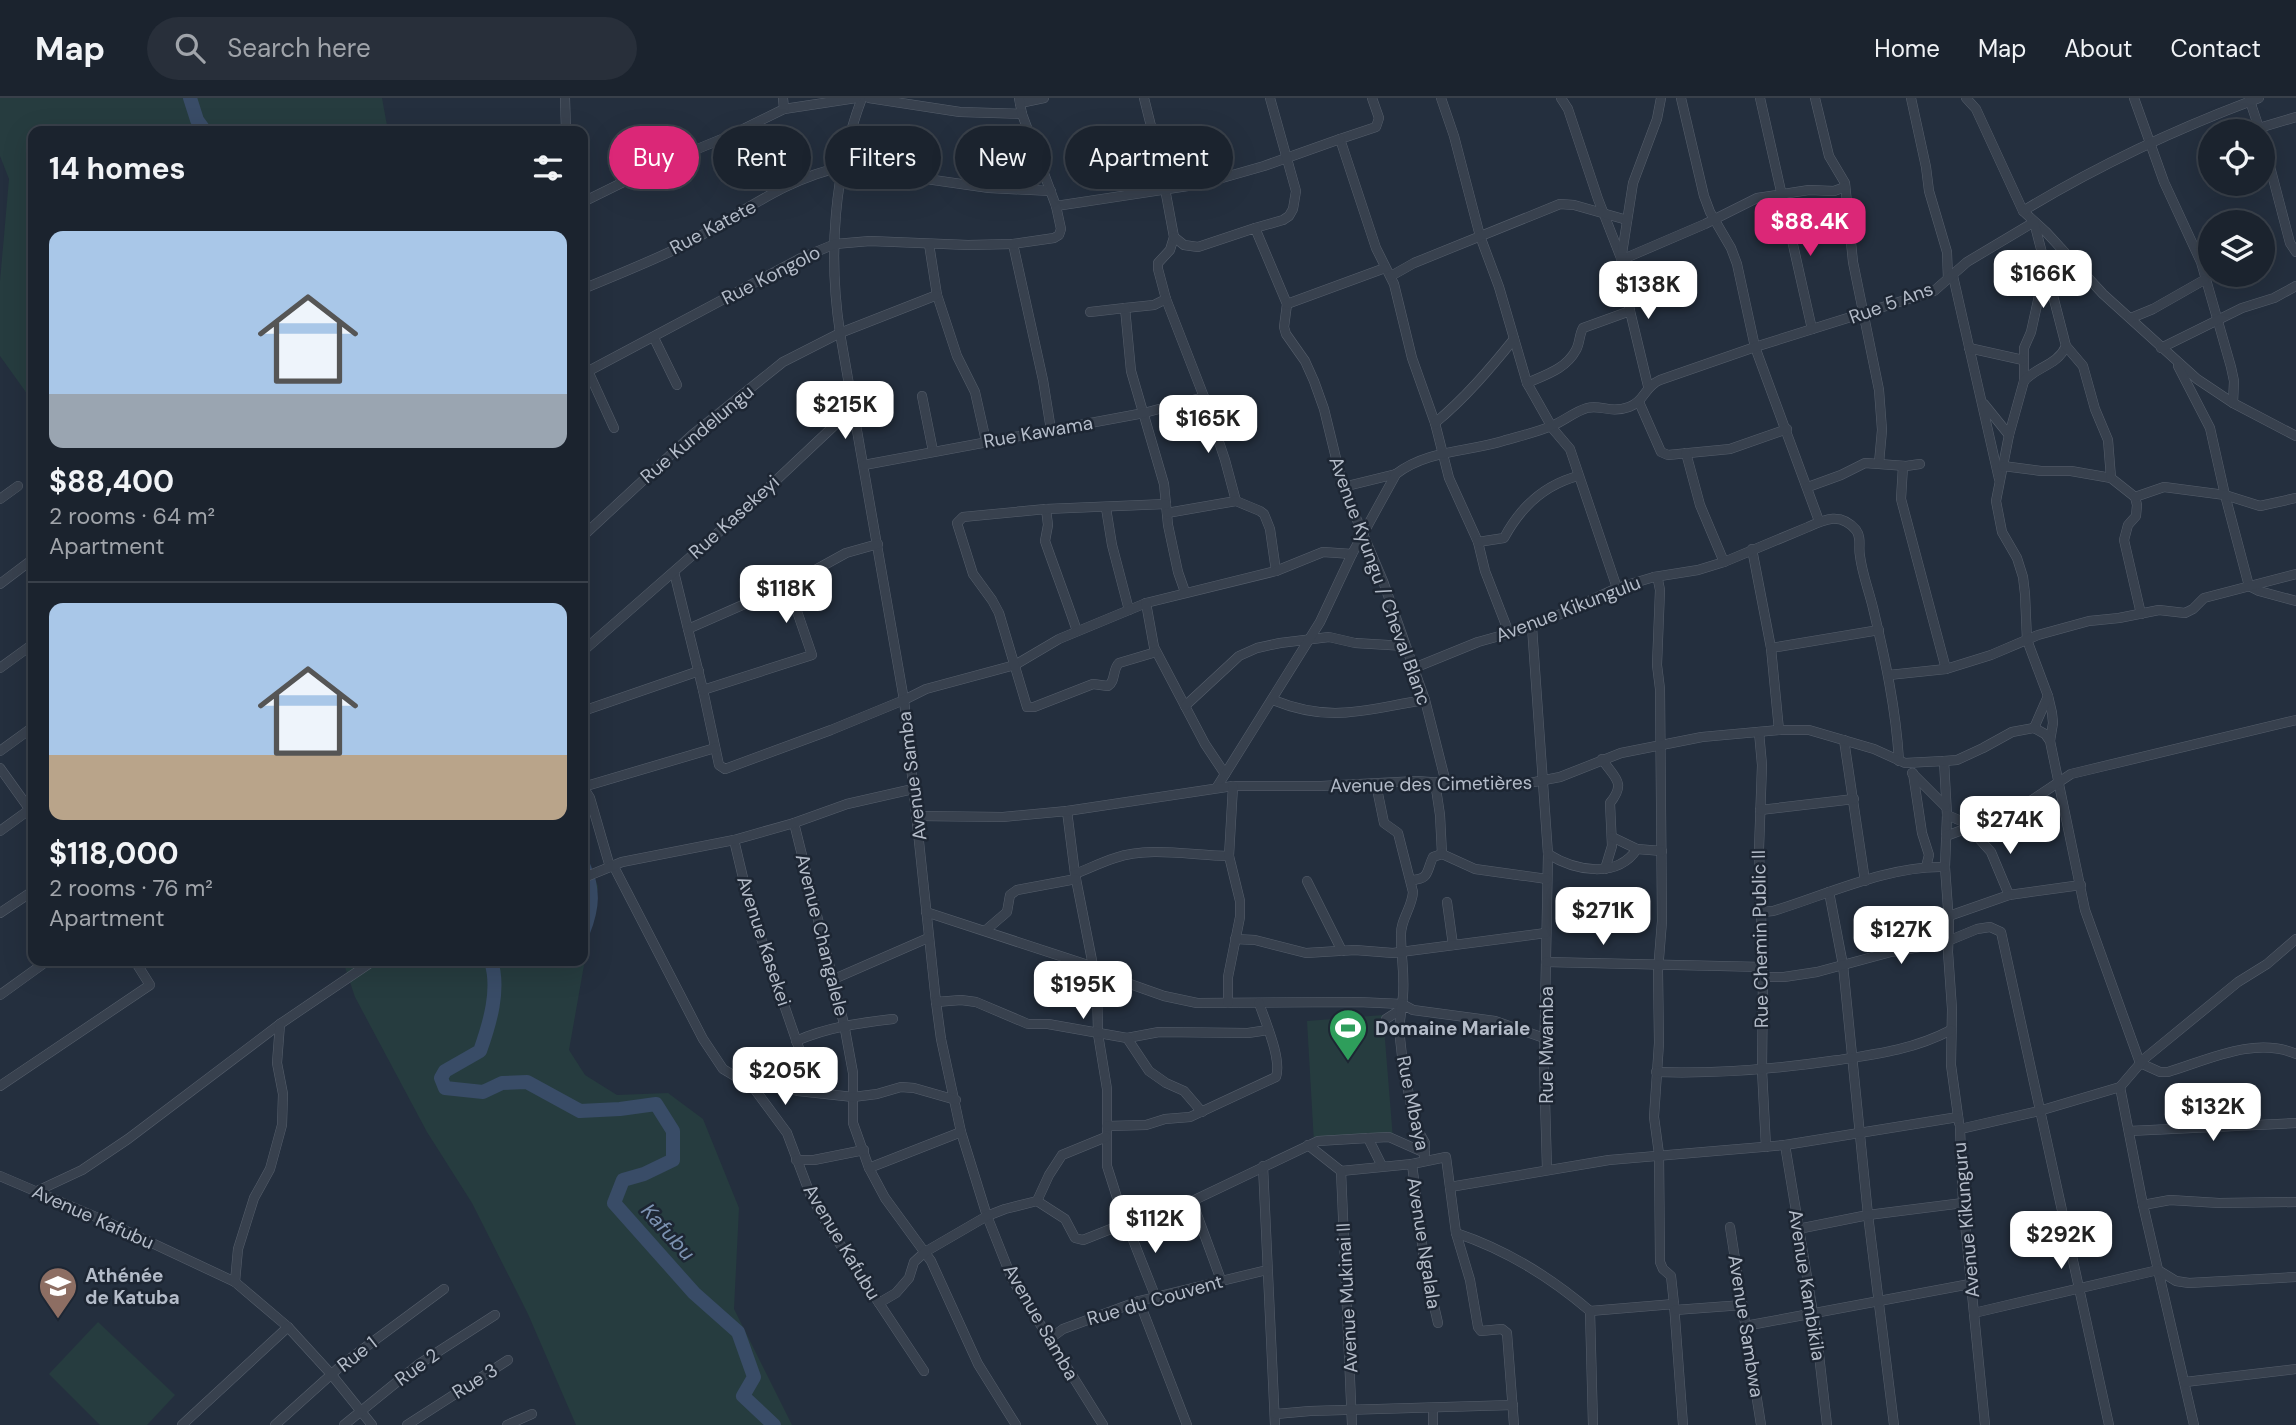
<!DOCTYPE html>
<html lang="en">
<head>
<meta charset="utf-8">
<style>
	:root { --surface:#1b232e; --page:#282f3a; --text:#f1f3f6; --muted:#a0a4aa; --line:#39404a; --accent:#db2777 }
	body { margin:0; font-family:"DM Sans",sans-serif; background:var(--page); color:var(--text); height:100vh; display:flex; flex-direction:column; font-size:26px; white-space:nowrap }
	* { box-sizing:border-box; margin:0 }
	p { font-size:23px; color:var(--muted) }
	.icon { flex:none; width:38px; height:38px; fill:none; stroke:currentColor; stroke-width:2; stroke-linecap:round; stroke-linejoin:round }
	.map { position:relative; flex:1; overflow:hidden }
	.drawer { position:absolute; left:28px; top:28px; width:560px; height:840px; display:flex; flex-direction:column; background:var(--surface); border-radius:14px; box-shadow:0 7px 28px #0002,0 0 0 2px var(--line) }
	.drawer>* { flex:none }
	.top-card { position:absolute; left:609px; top:28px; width:665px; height:63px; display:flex; gap:14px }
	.buttons { position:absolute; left:2198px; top:21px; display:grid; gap:14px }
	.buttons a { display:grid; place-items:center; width:77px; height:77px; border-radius:50%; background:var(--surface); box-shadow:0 7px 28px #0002,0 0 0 2px var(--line); font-size:35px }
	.price { position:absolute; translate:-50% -60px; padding:0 16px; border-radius:14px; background:#fff; color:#222; font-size:23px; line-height:46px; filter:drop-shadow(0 2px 4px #0008) }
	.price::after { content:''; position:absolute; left:50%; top:42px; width:21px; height:16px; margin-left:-10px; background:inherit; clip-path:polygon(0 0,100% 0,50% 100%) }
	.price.current { background:var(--accent); color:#fff }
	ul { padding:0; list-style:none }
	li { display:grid; align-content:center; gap:14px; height:371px; padding:0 21px }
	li+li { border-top:2px solid var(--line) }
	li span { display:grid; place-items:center; height:217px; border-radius:14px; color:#555 }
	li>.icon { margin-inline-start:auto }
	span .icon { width:126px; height:126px; fill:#fffc; stroke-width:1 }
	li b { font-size:30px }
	h2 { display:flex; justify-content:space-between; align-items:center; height:84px; padding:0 21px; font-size:30px }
	.tag { padding:0 24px; border-radius:32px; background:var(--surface); box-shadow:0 7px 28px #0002,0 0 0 2px var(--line); font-size:24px; line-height:63px }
	.tag.current { background:var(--accent); color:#fff }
	header { display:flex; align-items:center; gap:42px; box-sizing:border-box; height:98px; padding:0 35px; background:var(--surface); border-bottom:2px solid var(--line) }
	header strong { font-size:33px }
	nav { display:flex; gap:38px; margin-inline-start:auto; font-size:24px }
	.search { width:490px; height:63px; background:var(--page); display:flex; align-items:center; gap:18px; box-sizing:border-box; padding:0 24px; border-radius:38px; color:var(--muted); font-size:26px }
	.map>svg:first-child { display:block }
</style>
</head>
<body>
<header>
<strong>Map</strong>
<div class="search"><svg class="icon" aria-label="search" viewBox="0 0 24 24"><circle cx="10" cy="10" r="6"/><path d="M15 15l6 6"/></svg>Search here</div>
<nav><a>Home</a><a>Map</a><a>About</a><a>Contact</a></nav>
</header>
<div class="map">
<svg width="2296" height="1327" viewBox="0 0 2296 1327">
	<rect width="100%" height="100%" fill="#242f3e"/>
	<g fill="#263c3f">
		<path d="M0,0h382l6,33h-355v271l-33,-46v-75l9,-102 -9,-23z"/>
		<path d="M583,758l15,30 -29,164 16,25 32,20 51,-2 35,26 36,89 -5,101 58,116h-216l-48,-111 -56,-111 -45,-71 -72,-135 -12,-36h240z"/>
		<path d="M1383,917l10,124 -79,4 -7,-122z"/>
		<path d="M98,1224l77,73 -28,30h-47l-51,-51z"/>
	</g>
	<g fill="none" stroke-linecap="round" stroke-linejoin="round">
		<g stroke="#394c67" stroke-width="14">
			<path d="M190,0l7,22 8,11"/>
			<path d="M583,767c11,24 10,42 0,67"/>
			<path d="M491,863c9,28 -1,62 -11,90l-35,20 -4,7 4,10 38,4 19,-9 25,-1 53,29 40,-2 36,-5 17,27v29l-29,14 -21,6 -9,23 80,90 44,39 16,45 -11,19 31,29"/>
		</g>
		<defs>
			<g id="minor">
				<path d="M565,0l1,33"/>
				<path d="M862,0c-28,74 -34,156 -22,235l64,367 32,302 5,37 20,93 26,84 25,63 91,146"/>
				<path d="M869,0l91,14 62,2"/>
				<path d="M1144,0l16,64 14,75 -4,13 -12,13v6l8,30 38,98"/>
				<path d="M1372,0l7,20 -3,9 -36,12 36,109 18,36 18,74 23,65 14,55 29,64 7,29 24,62"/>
				<path d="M1441,0l13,38 26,100 19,51 28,96 26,46 17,20 47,139"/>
				<path d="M1561,0l7,11 30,90 23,59"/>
				<path d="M1681,0l23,98 6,16 21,36 6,16 18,83 64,174"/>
				<path d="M1760,0l52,231"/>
				<path d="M1815,0l14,58 16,27 8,79 26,128 3,40 -3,33"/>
				<path d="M1911,0l15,69 3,24 18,61 1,27"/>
				<path d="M1966,0l10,11 47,102 23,21 57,62 94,85 36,24 63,33"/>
				<path d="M2134,0l30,84 37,80 30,105 3,14 -1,22"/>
				<path d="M2249,0l10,30 37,-11"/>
				<path d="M1020,5l24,-5"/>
				<path d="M784,11l72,-11"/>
				<path d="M2263,42l27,103 6,9"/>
				<path d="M583,104l73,-36 73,-30 55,-27 -1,-11"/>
				<path d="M1056,108l145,-22 63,-18 76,-27"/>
				<path d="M2023,113c74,-45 155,-83 236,-113"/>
				<path d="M1255,130l28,-8 6,-4 4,-7 3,-18 -26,-93"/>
				<path d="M1174,139l10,8 14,2 57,-19 32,76 -3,23 2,7 19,27 9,20 10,28 19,78 40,94 42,119 21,83"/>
				<path d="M929,146l8,51 20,61 18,36 11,49"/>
				<path d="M1013,146l30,136 8,50"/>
				<path d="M1621,162l84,-36 52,-26 52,-8 25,1 11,-4"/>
				<path d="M2044,175l-13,59 -7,16v33l-15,54 -13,66 6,31 15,26 6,19 2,17 2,46 21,56 4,17 1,10 -3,18"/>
				<path d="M1391,178l23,-13 146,-59 14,1 53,15"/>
				<path d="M1953,178l46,203"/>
				<path d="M583,191c31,-13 64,-26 95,-41 54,-27 105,-70 165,-81l146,21 62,3"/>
				<path d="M1166,201l-12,6 -29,3 6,63 33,113 4,41 10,47 7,20"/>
				<path d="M1287,206l98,-36"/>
				<path d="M1090,214l35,-4"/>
				<path d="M2131,220l22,-9 51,-29"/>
				<path d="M654,240l23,47"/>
				<path d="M1969,250l54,12"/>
				<path d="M2161,250l81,-40 32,-10 22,-12"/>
				<path d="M2178,268l32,62 15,67 24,91 10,5 37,10"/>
				<path d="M588,273l26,57"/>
				<path d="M583,276l218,-116 34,-14 35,-3 98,4 45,-1 41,-6 5,-3 2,-6 -5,-23 -34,-92 -3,-16"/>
				<path d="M2024,283c13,-15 33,-15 42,-35"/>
				<path d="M1527,285c18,-8 39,-14 49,-33 4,-7 3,-15 7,-22l47,-17"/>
				<path d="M1648,288l-18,-75 -9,-51 12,-77 24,-64 4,-21"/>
				<path d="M922,298l11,55"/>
				<path d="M1639,304l22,50 7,3 62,-6 57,-20"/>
				<path d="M1984,306l25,31"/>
				<path d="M1435,325c30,-25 54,-53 79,-84"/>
				<path d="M1686,355l14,52 24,57"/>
				<path d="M864,367l280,-52 60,-16 21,63 11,41"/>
				<path d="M1903,368l-2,33 45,170"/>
				<path d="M2003,368l38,5h30l40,7 24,19 2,8 -1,11 -8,9 -4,15 17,74"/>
				<path d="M1343,389l53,-13"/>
				<path d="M1808,389l33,-12 24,-12 41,3 14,-2"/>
				<path d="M2135,399l29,-10 61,8 35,11 36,-8"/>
				<path d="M0,401l18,-13"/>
				<path d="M1106,410l6,37 17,65"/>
				<path d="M1046,411l2,16 -3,16c10,29 22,60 32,90"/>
				<path d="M1167,415l69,-12 24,10 4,3 6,15 6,42"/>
				<path d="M583,438l109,-101 91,-73 57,-29 97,-38"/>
				<path d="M1478,444l26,-4c16,-30 40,-53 74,-62"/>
				<path d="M1752,451l19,99 8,82"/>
				<path d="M674,474l29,118 16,75 6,4 106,-39 73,-30 22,-11 89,-24 44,-26 87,-36 130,-32 47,-19 29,2"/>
				<path d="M1654,479l4,3 2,10 -3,75 3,24 2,232 -4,50 1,72 -5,74 5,37 1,108 3,7 8,7 3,28"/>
				<path d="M0,486l33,-25"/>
				<path d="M1146,505l8,44 51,97 20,30"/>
				<path d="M1532,529l16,227 -4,211 3,104"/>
				<path d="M688,531l100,-44 58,-32 32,-9"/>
				<path d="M1771,550l108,-18"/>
				<path d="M583,553l169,-148 102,-96"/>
				<path d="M1156,554l-37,11c-7,7 -3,18 -11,23l-15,-2 -59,23h-7l-28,-94 -7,-13 -19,-26 -16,-51 6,-6 83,-8 120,-5"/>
				<path d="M0,570l33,-24"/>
				<path d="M1414,570l64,-26 54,-15 85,-39 37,-11 44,-7 26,-8 84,-35c17,-8 33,-15 48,3 6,8 2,17 4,26 2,17 9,35 13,52 12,50 23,101 26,153"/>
				<path d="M1889,577l57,-6 45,-14 47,-20 51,-14 30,-3 40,-8 26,3 8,-4 11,-11 92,-24"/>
				<path d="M703,592l109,-35 -24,-70"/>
				<path d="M1273,602c59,24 93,9 152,0"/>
				<path d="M1185,608l54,-50 18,-8 23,-5 49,-6 26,6 50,3"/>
				<path d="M583,613l116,-40"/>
				<path d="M2034,630l14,-32"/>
				<path d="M1759,634l3,33 -3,84 4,128 -1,93 4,77"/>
				<path d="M1844,642l21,141"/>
				<path d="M0,653l33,-24"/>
				<path d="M1602,661c12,19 25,23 8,44l2,43 -7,23"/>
				<path d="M1944,663l3,54 -2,52 4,56 -1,29 4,57 -1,56 8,58"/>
				<path d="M0,670l33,46"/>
				<path d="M1912,675l33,33"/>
				<path d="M1913,675l9,60 7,22 -3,12"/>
				<path d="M1435,684l5,33 2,39"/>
				<path d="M583,689l132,-39"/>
				<path d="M583,689l7,11 20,69"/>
				<path d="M1217,689l103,-165 32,-68 44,-80c31,-24 71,-22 107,-33 17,-5 35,-9 51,-16 11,-5 22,-14 33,-17 14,-4 22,6 42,-1 16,-6 15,-20 31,-27l95,-33 179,-56 33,-29 67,-40 32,124 17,20 12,43 13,31 3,38"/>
				<path d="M1760,712l94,-11"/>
				<path d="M1067,713l8,63 22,112 1,48 9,55v77l13,41 36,91"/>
				<path d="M1947,717l26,11 1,7 17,19 18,43"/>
				<path d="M917,718l86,1 64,-6 166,-25h88l96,-5 53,4h49l41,-8 61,-24 81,-16 77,-7h30l65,19 31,14 39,-2 13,-1 26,-12 29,-16 22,-4 11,6 5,7 35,169 55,153"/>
				<path d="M794,725l50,201 9,49v50l16,45 16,30 46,63 47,103 38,61"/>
				<path d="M0,733l33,-24"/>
				<path d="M1946,738l27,-10 43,-10 16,-16 39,-26 225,-54"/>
				<path d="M1612,739l25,12 25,2"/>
				<path d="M734,742l15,63 53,154 1,18 -5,16"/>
				<path d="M1442,756l33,15 72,10"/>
				<path d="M1548,756c27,17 69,25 89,-5"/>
				<path d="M613,767l90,174 20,30 30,18 34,46 23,61 18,32 96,145"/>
				<path d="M1075,776c13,-5 27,-12 40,-16 36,-12 78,-2 114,-2"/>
				<path d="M583,780l39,-16 112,-22 60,-17 53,-19 66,-15"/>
				<path d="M1411,782c19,-1 15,-8 22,-23l9,-3"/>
				<path d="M1307,783l35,70"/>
				<path d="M1829,794l14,73 25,250 26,210"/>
				<path d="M1447,804l6,43"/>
				<path d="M926,814l168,55 36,17 34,12 33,7 161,-1 44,2c4,-23 -1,-45 -1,-68 -1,-16 11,-28 12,-44l-15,-59 -14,-10 -8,-39"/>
				<path d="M1762,814l11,-1c53,-16 116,-46 172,-44"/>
				<path d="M0,815l33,-22"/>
				<path d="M1949,818l60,-21 72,-10"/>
				<path d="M986,832l21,-18 3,-17 7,-5 59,-11"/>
				<path d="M1235,841l20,1 51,13 49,-3 38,3 153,-20"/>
				<path d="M1546,864l217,5"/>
				<path d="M1763,879h21l33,-5 74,-20 52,-9 34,-14 13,-2 11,5 108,493"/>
				<path d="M834,881l94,-41"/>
				<path d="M0,897l47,-34"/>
				<path d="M936,904l25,-2 15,2 52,22h20l79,14 32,-6 89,1 20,-3"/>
				<path d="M1228,905v-26l12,-60v-16l-11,-45 4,-70"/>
				<path d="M1386,921l14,-9"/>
				<path d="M1127,940l22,33 17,12 18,8 18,21"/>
				<path d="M796,943c32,-14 63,-18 97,-22"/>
				<path d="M2140,965l20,9h8c40,-12 87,-36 128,-18"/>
				<path d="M1656,974c61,2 121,-3 182,-12 40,-6 77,-11 113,-30"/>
				<path d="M0,988l150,-101 -15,-24"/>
				<path d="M753,989l10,-4 35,8 55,6 24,-3 24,-7 13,1 42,12"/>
				<path d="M2120,989l23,118 51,220"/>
				<path d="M1107,1028l39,-1 19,-6 25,-2 86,-40c6,-18 -11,-56 -17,-74"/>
				<path d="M2129,1033l167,-8"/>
				<path d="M1368,1040l21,-1 36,16"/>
				<path d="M1308,1047l33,26 71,-7 34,-7 10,76 14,47 8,47 3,4 21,-2 5,4 7,92"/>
				<path d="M1785,1047l32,192 10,88"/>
				<path d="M796,1062h18l50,-10"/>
				<path d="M1424,1062l1,-17 -10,-18 -12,-60 -4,-36 3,-25 11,6 82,11 49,17"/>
				<path d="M1412,1066l13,103 13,56"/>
				<path d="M1263,1068l12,259"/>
				<path d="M869,1070l92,-36"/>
				<path d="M1341,1073l11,254"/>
				<path d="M0,1078l103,44 132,62 53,45 43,47 41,51"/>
				<path d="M1450,1089l159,-27 176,-15 173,-28"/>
				<path d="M35,1094l47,-22 46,-31 152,-115 93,-63"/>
				<path d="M1037,1103l12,-26 13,-20 44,-18"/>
				<path d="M1192,1103l29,79"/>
				<path d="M2143,1107l27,-5 49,3 77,-1"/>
				<path d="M1730,1129l31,198"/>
				<path d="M1798,1131l70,-14 95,-12"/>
				<path d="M1456,1135c51,17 93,43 134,78l84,-7 9,121"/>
				<path d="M235,1184l3,-33 16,-51 16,-29 12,-44 1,-31 -6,-31 3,-39"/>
				<path d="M1139,1203l48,124"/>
				<path d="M879,1205l17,-10 13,-15 5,-16 11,-10 62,-36 18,-7 32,-8 28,18 10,19 8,2 43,-17 39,-9 153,-73 50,-3 14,28"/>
				<path d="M1675,1212l68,-5"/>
				<path d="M1590,1213l3,114"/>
				<path d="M1974,1215l184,-43 18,11 13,2 107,-6"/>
				<path d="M1745,1228l225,-42"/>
				<path d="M1048,1242l15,-11 76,-28 128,-31"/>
				<path d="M2185,1284l111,-13"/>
				<path d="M1433,1311v16"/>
				<path d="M1276,1316l34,-3 203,-6"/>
				<path d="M182,1327l106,-98"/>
				<path d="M275,1327l69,-62 100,-74"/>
				<path d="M344,1327l75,-61 76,-49"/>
				<path d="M407,1327l101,-65"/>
				<path d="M507,1327l25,-11"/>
				<path d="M1985,1327l-22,-222 -3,-74 79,-18 81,-24 24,-28 94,-77 29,-18 29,-25"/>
			</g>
		</defs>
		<use href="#minor" stroke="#565f6c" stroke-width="10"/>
		<use href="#minor" stroke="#38414e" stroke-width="9"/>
	</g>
	<defs>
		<symbol id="stadium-pin" viewBox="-11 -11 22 30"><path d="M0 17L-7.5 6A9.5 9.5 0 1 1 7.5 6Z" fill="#2e9e5b" stroke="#1d2633"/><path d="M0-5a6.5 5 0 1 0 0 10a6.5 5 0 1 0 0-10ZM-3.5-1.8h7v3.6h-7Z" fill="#fff"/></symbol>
		<symbol id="school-pin" viewBox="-11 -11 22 30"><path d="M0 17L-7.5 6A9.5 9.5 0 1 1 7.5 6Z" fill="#8d6e63" stroke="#1d2633"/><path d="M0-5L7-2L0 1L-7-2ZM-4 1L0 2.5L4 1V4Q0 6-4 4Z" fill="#fff"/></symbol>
	</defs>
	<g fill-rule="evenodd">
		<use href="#stadium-pin" x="1326" y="908" width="44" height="60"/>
		<use href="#school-pin" x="36" y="1166" width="44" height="60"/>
	</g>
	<g text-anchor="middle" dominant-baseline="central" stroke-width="5" stroke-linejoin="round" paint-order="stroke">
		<g font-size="19" fill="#b4bcc9" stroke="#1d2633">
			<text transform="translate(713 129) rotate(-28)">Rue Katete</text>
			<text transform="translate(771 177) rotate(-27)">Rue Kongolo</text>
			<text transform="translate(1891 205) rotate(-20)">Rue 5 Ans</text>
			<text transform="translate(1038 334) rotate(-10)">Rue Kawama</text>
			<text transform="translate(697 336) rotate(-40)">Rue Kundelungu</text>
			<text transform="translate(734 419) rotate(-42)">Rue Kasekeyi</text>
			<text transform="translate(1380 483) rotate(70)">Avenue Kyungu / Cheval Blanc</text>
			<text transform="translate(1568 511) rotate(-21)">Avenue Kikungulu</text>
			<text transform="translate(912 678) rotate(-97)">Avenue Samba</text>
			<text transform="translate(1431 686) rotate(-1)">Avenue des Cimetières</text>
			<text transform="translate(822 837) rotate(76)">Avenue Changalele</text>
			<text transform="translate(1760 841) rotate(-91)">Rue Chemin Public II</text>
			<text transform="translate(764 843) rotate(72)">Avenue Kasekei</text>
			<text transform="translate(1546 947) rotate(-90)">Rue Mwamba</text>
			<text transform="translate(1413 1005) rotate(78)">Rue Mbaya</text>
			<text transform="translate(93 1119) rotate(24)">Avenue Kafubu</text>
			<text transform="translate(1966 1122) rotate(-95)">Avenue Kikunguru</text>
			<text transform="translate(842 1144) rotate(59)">Avenue Kafubu</text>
			<text transform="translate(1424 1145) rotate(81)">Avenue Ngalala</text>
			<text transform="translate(1807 1187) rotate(81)">Avenue Kambikila</text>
			<text transform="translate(1347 1200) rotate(-93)">Avenue Mukinai II</text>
			<text transform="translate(1155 1202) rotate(-16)">Rue du Couvent</text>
			<text transform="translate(1041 1224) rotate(60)">Avenue Samba</text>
			<text transform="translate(1746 1228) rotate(81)">Avenue Sambwa</text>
			<text transform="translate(357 1256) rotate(-38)">Rue 1</text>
			<text transform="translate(417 1269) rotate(-36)">Rue 2</text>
			<text transform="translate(475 1283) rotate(-32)">Rue 3</text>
		</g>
		<g font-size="19" font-weight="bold" fill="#b4bcc9" stroke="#1d2633" text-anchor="start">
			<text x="1375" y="930">Domaine Mariale</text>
			<text x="85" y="1177">Athénée<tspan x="85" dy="22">de Katuba</tspan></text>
		</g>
		<g font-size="21" font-style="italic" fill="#7c92b1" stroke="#1d2633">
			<text transform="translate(668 1134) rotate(48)">Kafubu</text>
		</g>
	</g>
</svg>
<div class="buttons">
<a><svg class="icon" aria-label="locate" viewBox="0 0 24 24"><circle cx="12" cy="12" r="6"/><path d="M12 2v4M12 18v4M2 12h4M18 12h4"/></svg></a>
<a><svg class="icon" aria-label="layers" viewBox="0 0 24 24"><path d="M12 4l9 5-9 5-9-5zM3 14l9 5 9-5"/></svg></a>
</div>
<b class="price current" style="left:1810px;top:160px">$88.4K</b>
<b class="price" style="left:2043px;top:212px">$166K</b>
<b class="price" style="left:1648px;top:223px">$138K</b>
<b class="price" style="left:845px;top:343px">$215K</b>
<b class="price" style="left:1208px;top:357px">$165K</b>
<b class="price" style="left:786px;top:527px">$118K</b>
<b class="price" style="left:2010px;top:758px">$274K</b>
<b class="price" style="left:1603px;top:849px">$271K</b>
<b class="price" style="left:1901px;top:868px">$127K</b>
<b class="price" style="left:1083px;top:923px">$195K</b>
<b class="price" style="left:785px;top:1009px">$205K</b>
<b class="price" style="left:2213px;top:1045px">$132K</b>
<b class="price" style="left:1155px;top:1157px">$112K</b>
<b class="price" style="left:2061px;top:1173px">$292K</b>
<div class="top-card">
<a class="tag current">Buy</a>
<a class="tag">Rent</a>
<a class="tag">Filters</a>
<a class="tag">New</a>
<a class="tag">Apartment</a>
</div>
<section class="drawer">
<h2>14 homes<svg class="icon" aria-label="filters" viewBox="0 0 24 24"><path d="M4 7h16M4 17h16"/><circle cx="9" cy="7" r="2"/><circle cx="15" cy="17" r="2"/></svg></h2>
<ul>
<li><span style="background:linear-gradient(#a9c7e8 75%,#9aa5b1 0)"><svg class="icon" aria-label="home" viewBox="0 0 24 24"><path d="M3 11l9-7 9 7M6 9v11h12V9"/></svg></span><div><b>$88,400</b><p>2 rooms · 64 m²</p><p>Apartment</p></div></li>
<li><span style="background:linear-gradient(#a9c7e8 70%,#b9a48a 0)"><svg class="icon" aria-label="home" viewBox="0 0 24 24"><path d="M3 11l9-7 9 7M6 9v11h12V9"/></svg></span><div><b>$118,000</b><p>2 rooms · 76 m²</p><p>Apartment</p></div></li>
</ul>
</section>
</div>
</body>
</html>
